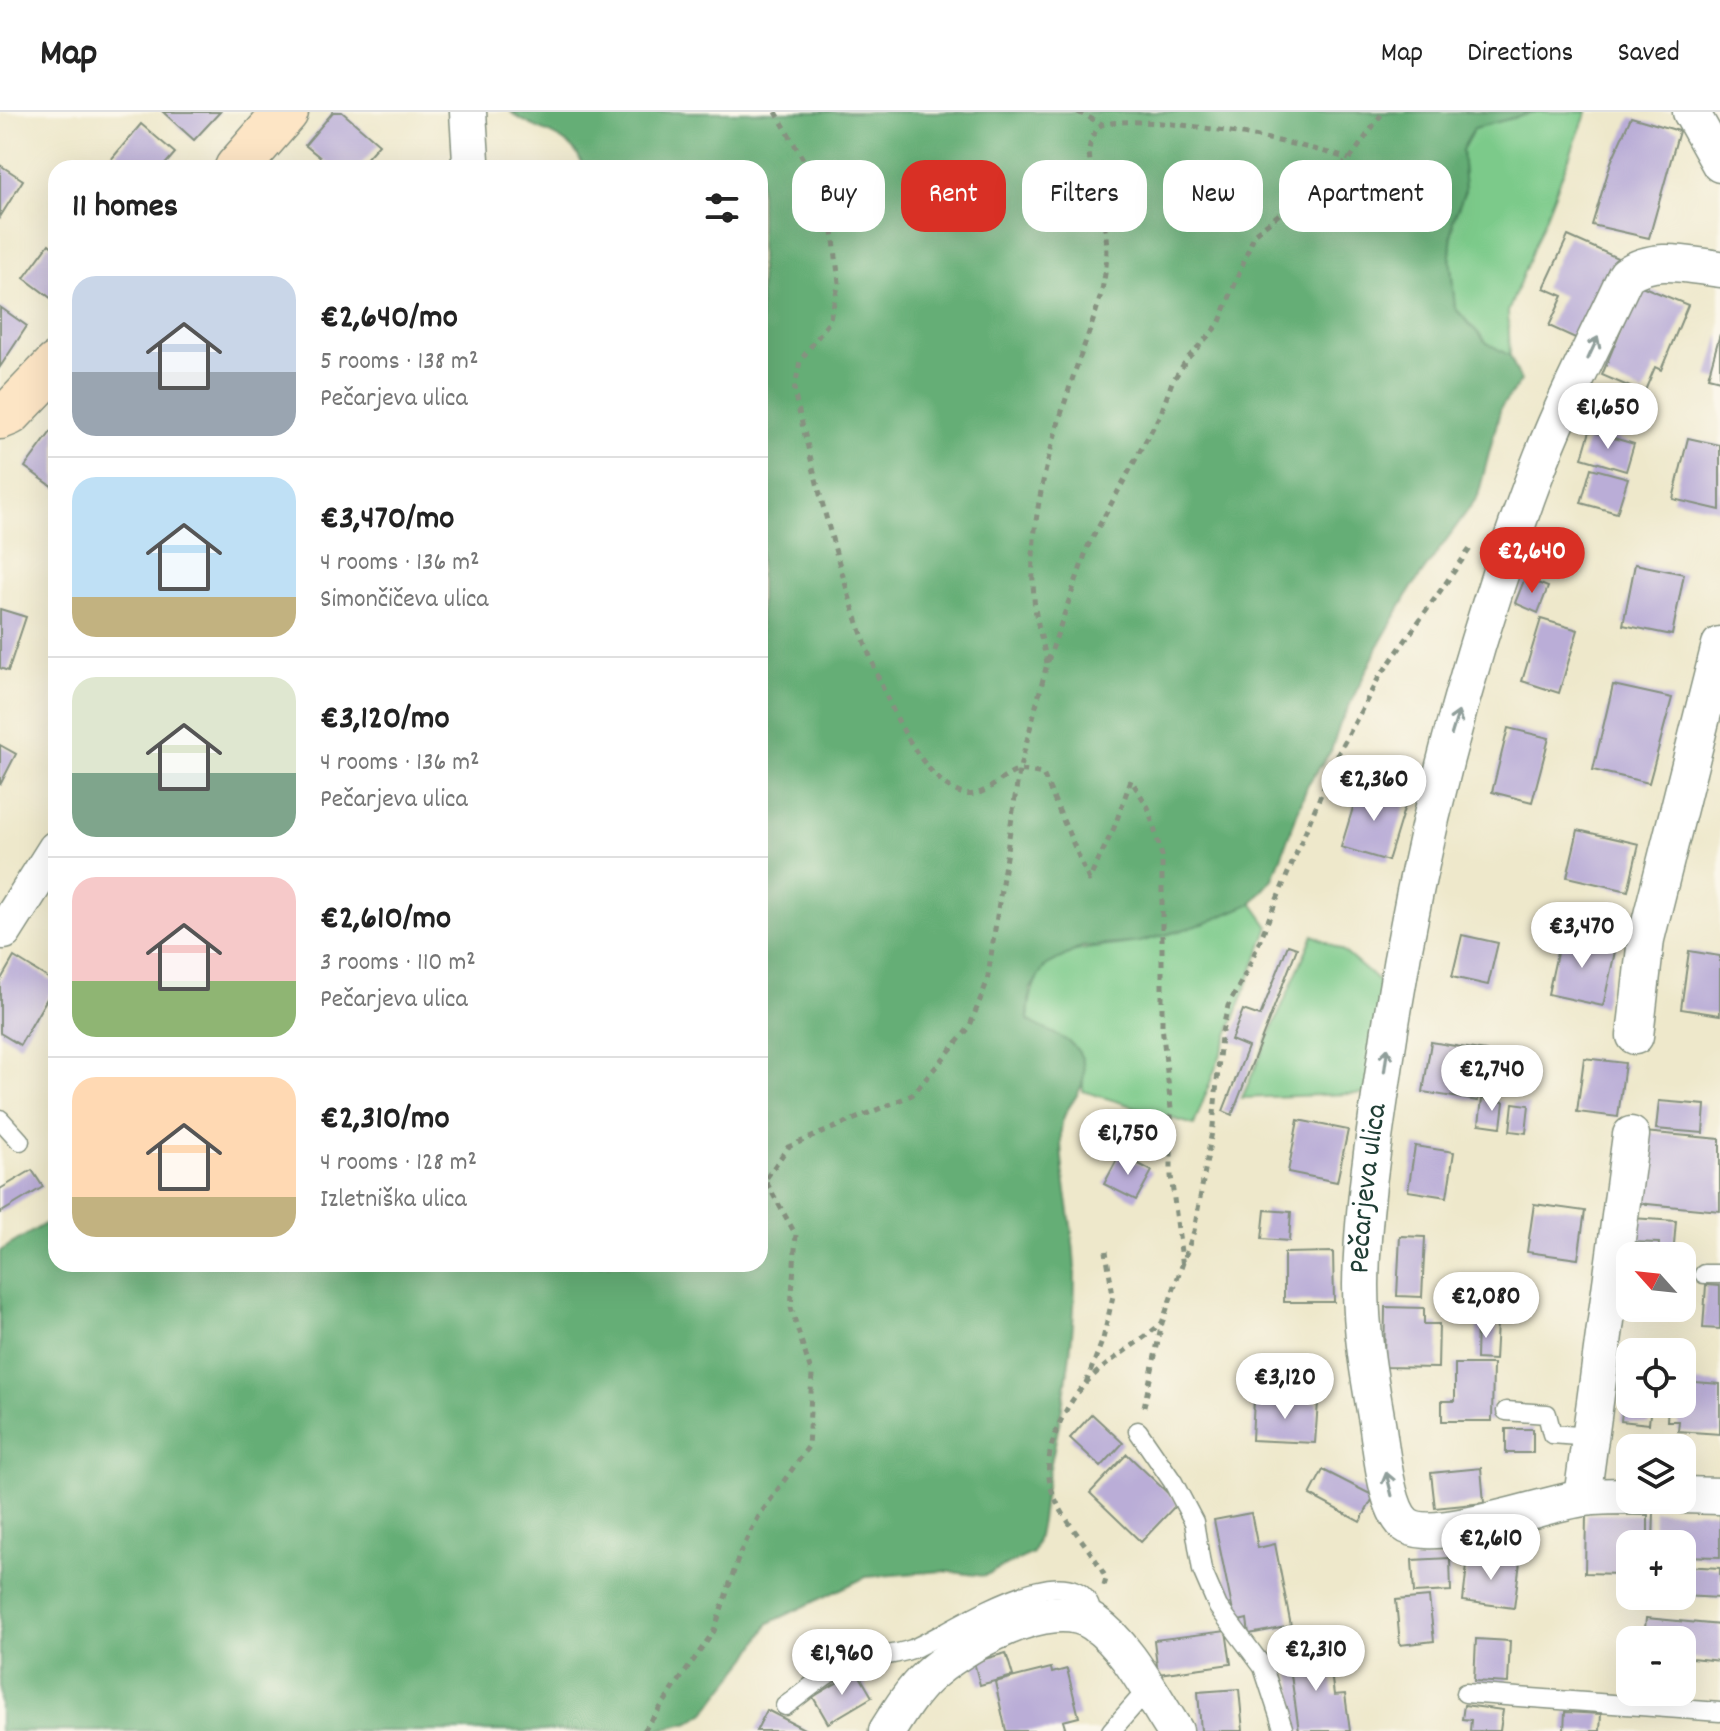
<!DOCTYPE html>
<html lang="en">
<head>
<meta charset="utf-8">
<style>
	:root { --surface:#fff; --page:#f6f6f6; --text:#222; --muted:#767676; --line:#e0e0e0; --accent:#d93025 }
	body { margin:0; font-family:Dekko,sans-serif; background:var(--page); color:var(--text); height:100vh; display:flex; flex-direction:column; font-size:30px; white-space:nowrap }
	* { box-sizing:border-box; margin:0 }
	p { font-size:26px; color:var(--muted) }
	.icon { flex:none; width:44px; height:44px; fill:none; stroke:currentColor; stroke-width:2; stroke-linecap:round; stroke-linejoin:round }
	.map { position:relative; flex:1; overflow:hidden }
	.panel { position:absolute; left:48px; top:48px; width:720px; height:1112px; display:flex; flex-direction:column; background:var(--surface); border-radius:24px; box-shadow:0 8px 32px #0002 }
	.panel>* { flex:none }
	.guide { position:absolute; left:792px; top:48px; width:760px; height:72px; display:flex; gap:16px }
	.needle { width:52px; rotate:297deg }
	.controls { position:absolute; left:1616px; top:1130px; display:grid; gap:16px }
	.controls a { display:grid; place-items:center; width:80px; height:80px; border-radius:16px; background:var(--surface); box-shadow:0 8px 32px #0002; font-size:40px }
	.price { position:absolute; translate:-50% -68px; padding:0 18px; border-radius:28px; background:#fff; color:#222; font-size:26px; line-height:52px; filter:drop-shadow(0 2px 4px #0008) }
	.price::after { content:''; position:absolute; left:50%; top:48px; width:24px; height:18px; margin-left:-12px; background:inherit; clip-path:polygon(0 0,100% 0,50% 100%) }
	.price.selected { background:var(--accent); color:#fff }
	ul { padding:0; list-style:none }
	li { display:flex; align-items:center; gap:24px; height:200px; padding:0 24px }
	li+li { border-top:2px solid var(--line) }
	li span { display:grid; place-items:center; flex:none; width:224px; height:160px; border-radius:24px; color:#555 }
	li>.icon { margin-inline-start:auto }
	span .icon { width:96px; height:96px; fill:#fffc; stroke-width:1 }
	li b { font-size:34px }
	h2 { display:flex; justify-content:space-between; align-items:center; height:96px; padding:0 24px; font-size:34px }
	.chip { padding:0 28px; border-radius:24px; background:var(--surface); box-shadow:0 8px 32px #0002; font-size:28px; line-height:72px }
	.chip.selected { background:var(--accent); color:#fff }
	header { display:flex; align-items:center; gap:48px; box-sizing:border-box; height:112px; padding:0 40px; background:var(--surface); border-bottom:2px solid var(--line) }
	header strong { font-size:38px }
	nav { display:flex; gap:44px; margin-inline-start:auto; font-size:28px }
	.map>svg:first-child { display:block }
</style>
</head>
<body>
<header>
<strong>Map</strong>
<nav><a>Map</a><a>Directions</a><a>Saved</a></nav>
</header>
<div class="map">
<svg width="1720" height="1619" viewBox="0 0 1720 1619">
	<rect width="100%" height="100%" fill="#fbf7ec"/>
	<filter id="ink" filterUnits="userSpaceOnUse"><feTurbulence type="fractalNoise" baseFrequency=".0125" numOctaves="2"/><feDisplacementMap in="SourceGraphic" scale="16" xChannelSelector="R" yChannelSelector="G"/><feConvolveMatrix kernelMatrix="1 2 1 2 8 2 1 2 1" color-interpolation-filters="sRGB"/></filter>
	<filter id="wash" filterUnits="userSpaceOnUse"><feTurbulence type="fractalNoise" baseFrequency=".006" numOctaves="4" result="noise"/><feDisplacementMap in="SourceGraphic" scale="32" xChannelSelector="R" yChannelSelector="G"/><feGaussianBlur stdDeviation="1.8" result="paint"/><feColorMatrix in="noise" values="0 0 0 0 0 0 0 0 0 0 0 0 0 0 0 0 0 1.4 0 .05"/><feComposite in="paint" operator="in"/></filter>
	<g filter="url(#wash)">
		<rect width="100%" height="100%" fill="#eee8cb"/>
		<g fill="#7cca8a" stroke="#4e845f" stroke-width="2">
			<path d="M1536,0h51l-79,200 2,44 -23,-13 -32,-35 -5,-53 3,-35 12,-29 -3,-41 12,-22z"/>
			<path d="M1252,791l17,24 -75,198 -111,-34c1,-58 -16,-43 -55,-71 4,-82 54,-66 114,-79 38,-8 74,-23 110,-38z"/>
			<path d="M1313,823l29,15 50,43 -17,100 -133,5z"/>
		</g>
		<path fill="#65ae76" stroke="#427655" stroke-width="2" d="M511,0h1025l-62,16 -12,22 3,41 -12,29 -3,35 5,53 32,35 23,13 11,25 -20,26 -23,89 -67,93 -30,52 -41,83 -9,27 -23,33 -35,95 -21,24 -46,20 -66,19 -58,5 -37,19 -15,24 -2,30c18,13 51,18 55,43 6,33 -21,40 -22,67 -1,49 14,96 14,145 0,69 -13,139 -28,206 -6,26 -4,46 -14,72l-49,23 -41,-5 -77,6 -97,46 -21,35 -43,54 -15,10 -36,9h-654v-480l56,-34v47h704v-1096h-177c-7,-35 -52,-36 -72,-56z"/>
		<g id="blocks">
			<g fill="#baadd7">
				<path d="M163,0h57l-26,28z"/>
				<path d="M333,0h9l37,32 -21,24h-25l-28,-23z"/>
				<path d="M1631,5l48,14 -30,107 -57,-13 19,-63z"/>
				<path d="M141,12l34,29 -13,15h-58z"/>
				<path d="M0,53l23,15 -23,37z"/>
				<path d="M1568,124l54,24 -38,82 -35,-16 14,-30 -19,-8z"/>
				<path d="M49,132l7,6v52l-32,-24z"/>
				<path d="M1639,173l49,20 -27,65 -6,-3 -11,26 -42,-18z"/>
				<path d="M0,195l27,19 -27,41z"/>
				<path d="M1720,222v46l-12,-3z"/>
				<path d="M56,313v64l-31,-22z"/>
				<path d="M1590,319l44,13 -8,27 -44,-13z"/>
				<path d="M1688,326l32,7v65l-47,-11z"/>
				<path d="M1591,356l37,10 -11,35 -36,-10z"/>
				<path d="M1635,452l49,10 -12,61 -49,-10z"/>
				<path d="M1525,466l23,9 -10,26 -23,-10z"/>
				<path d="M0,497l26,8 -18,54 -8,-3z"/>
				<path d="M1541,507l37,11 -19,63 -37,-12z"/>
				<path d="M1613,573l59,13 -23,85 -56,-13z"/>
				<path d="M1508,616l41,10 -17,64 -40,-10z"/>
				<path d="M0,633l16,9 -16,31z"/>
				<path d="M1360,673l47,14 -19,62 -47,-14z"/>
				<path d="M1578,718l61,14 -11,47 -61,-14z"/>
				<path d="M1462,823l36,8 -10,42 -36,-8z"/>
				<path d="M1561,823l55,12 -13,59 -55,-12z"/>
				<path d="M1288,833l9,3 -65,167 -9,-4 25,-64 -17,-7 12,-30 17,6z"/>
				<path d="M1689,839l31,5v59l-39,-6z"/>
				<path d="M14,845l42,26 -36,62 -20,-12v-52z"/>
				<path d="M1431,930l55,9 -8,50 -55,-9z"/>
				<path d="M1584,946l41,5 -7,54 -41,-5z"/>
				<path d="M1482,987l22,3 -3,25 -22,-3z"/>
				<path d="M1659,989l46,4 -2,28 -47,-4z"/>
				<path d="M1513,991l16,2 -3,28 -16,-2z"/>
				<path d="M1298,1008l50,10 -11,52 -49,-10z"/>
				<path d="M1644,1020l76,7v72l-83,-8z"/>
				<path d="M1415,1034l39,6 -7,45 -39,-6z"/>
				<path d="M1120,1042l32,17 -16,29 -32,-16z"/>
				<path d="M32,1058l11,17 -43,26v-24z"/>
				<path d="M1534,1092l51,7 -7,48 -51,-7z"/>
				<path d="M1265,1098l26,2 -2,29 -27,-2z"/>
				<path d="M1632,1106l44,3 -3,35h-15l1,-13 -29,-1z"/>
				<path d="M1400,1124l25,1 -3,60 -25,-1z"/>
				<path d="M1333,1140l1,50h-50v-49z"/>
				<path d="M1706,1173l14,1v43l-17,-1z"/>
				<path d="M1385,1195l39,1v16h15l-1,44 -54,-1z"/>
				<path d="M1477,1209l20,1 -2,38 -19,-1z"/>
				<path d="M1455,1252h38l-1,57h-50v-20h13z"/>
				<path d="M1625,1268h5v24h21l-2,20 -28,-3z"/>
				<path d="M1682,1269l38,3v50l-42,-3 1,-10h-12l1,-17h14z"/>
				<path d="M1254,1287l64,3 -3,41 -63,-3z"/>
				<path d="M1092,1302l31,29 -22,24 -31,-29z"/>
				<rect x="1506" y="1317" width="27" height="24"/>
				<path d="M1127,1342l51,49 -37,39 -51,-49z"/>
				<path d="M1481,1356l3,35 -49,5 -4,-35z"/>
				<path d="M1323,1358l51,26 -14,26 -50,-27z"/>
				<path d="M1654,1399l66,1v45l-38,-1v-12h-29z"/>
				<path d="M1251,1401l7,35 17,-4 16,82 -42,8 -2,-15 -12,3 -21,-102z"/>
				<path d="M1586,1402l62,1v29h-18v14h-8v16l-37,-1z"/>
				<path d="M1468,1444l52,6 -6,46 -51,-7z"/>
				<path d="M1450,1446l1,33 -37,2 -2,-33z"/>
				<path d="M1682,1454l38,2v30l-38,-2z"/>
				<path d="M1429,1485l5,44 -34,4 -4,-45z"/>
				<path d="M1646,1506l74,7v36l-38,-4v-17h-38z"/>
				<path d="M1226,1519l5,33 -73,10 -4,-34z"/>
				<path d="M1476,1527l34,2 -2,42 -34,-2z"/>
				<path d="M1315,1531l3,24 12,-2 4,30 11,-1 5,37h-51l-12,-84z"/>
				<path d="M1006,1541l7,23 -33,9 -6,-23z"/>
				<path d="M1051,1556l1,5 15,-4 12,48 -16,4 3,10h-60l-11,-49z"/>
				<path d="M857,1559l15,26 -44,26 -15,-26z"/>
				<path d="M1239,1577l4,42h-42l-3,-39z"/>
				<path d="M1464,1593l39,5 -3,21h-30l1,-11 -9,-1z"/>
				<path d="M767,1598l41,21h-52z"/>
				<path d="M1565,1600l36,2 -1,17h-36z"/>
			</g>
		</g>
	</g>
	<g filter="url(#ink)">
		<use href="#blocks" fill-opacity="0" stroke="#869280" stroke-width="2"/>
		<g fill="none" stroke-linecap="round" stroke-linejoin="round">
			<defs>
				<g id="lane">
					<path d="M0,1007l20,22"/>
					<path d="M1704,1162h16"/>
					<path d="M1506,1299l41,3 5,20 38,3"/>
					<path d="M1138,1319l35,51 21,40 8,48 16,37 45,60 21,64"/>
					<path d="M1465,1581l255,19"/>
					<path d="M785,1594c19,-13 40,-33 61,-42 21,-8 45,-7 66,-15 34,-13 175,-113 181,-27"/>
					<path d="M1111,1619l36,-41"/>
				</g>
				<g id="street">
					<path d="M1691,0l29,52"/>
					<path d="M467,56l4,-8 -3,-48"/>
					<path d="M4,819l52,-82"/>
					<path d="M1635,924l11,-97 74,-294"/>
					<path d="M1682,1383l38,1"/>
					<path id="s1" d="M1630,1384c-15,0 -31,0 -46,2 -36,4 -152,48 -179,26 -19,-16 -24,-77 -28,-102 -8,-45 -16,-91 -16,-137 1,-77 14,-153 25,-229 29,-197 78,-391 148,-578 25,-69 61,-136 92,-203 29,-20 61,-10 94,-6"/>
					<path d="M1582,1386l49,-363"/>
					<path d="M887,1619c12,-19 24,-39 40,-54 33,-31 124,-84 167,-54 35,24 58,74 81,108"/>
				</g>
				<g id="secondary">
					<path d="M237,56l49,-56"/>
					<path d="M0,305l10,-4 46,-48"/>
				</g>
			</defs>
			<use href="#lane" stroke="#869280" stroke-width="21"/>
			<use href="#street" stroke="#869280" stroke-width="39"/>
			<use href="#secondary" stroke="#869280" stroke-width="47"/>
			<g stroke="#869280" stroke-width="5" stroke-dasharray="6 6" stroke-linecap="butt">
				<path d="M776,0l54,94 9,77 -10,39 -29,39 -6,31c23,87 82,363 164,400 25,11 41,-17 61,-21 7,-1 18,2 24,3l46,106 25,-52 17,-48 17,27 14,49v169l9,84v67l12,91"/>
				<path d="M1078,0l24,12"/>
				<path d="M1047,551c-4,-22 -12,-44 -13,-66 -7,-75 16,-150 39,-220 12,-36 29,-73 33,-111 5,-43 -14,-76 -17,-114 0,-9 5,-21 12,-27 46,-13 197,17 248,34"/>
				<path d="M1086,1271l17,-44 10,-43 -7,-45"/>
				<path d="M1144,1295l18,-84 32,-92 19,-105 8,-90 7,-30 19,-35 90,-215 41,-77 94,-133"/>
				<path d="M1104,1474l2,-7c-13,-30 -39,-52 -52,-83 -16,-36 6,-84 31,-112 21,-23 53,-40 77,-61"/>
				<path d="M644,1619l70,-100 26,-78 19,-37 49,-69 4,-72 -21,-67 5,-73 -31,-55 23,-33 124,-52 57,-67 18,-46 32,-211 28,-107 41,-118 73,-133 11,-31 15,-23 32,-35 36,-91 95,-74 33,-47"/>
			</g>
			<use href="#lane" stroke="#fff" stroke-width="18"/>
			<use href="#street" stroke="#fff" stroke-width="36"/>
			<use href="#secondary" stroke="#fde5c5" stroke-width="44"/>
		</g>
		<defs><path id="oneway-shaft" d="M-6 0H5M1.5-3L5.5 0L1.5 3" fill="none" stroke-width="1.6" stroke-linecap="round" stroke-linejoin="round" transform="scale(2)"/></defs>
		<g stroke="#8f9e9a">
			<use href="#oneway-shaft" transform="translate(1593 236) rotate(-65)"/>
			<use href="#oneway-shaft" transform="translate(1455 611) rotate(-73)"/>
			<use href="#oneway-shaft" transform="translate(1386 948) rotate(-82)"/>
			<use href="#oneway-shaft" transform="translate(1389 1372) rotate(-104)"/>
		</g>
	</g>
	<g text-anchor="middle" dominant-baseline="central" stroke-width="6" stroke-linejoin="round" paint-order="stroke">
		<g font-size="30" fill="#1f3d34" stroke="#fbf7ec">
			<text stroke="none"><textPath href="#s1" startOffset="572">Pečarjeva ulica</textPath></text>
		</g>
	</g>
</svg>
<div class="controls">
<a><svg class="needle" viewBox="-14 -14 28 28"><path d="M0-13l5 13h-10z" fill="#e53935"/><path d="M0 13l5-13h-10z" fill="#767676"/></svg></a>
<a><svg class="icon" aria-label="locate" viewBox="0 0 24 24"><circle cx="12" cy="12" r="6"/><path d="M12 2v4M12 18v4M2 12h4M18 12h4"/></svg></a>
<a><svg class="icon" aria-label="layers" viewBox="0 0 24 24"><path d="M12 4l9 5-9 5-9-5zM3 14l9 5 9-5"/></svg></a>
<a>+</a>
<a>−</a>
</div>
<b class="price" style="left:1608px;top:339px">€1,650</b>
<b class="price selected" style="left:1532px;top:483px">€2,640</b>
<b class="price" style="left:1374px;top:711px">€2,360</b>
<b class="price" style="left:1582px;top:858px">€3,470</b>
<b class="price" style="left:1492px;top:1001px">€2,740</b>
<b class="price" style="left:1128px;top:1065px">€1,750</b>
<b class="price" style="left:1486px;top:1228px">€2,080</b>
<b class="price" style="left:1285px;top:1309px">€3,120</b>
<b class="price" style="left:1491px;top:1470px">€2,610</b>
<b class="price" style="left:1316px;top:1581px">€2,310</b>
<b class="price" style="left:842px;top:1585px">€1,960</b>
<div class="guide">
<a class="chip">Buy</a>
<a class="chip selected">Rent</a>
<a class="chip">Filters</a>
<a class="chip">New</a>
<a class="chip">Apartment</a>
</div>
<section class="panel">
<h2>11 homes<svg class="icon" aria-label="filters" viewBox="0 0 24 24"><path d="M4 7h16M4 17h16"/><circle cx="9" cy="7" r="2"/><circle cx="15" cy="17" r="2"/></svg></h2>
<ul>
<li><span style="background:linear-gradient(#c9d6e8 60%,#9aa5b1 0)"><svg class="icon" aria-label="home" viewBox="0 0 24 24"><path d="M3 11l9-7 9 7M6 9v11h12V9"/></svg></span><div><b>€2,640/mo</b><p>5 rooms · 138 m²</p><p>Pečarjeva ulica</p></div></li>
<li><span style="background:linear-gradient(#bfe0f5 75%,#c2b280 0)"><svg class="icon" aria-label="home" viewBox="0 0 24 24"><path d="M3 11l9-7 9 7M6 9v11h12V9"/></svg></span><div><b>€3,470/mo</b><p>4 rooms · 136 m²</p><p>Simončičeva ulica</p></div></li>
<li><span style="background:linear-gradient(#dfe7d0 60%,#7fa58c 0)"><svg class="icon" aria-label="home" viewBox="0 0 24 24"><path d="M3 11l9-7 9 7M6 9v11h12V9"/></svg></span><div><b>€3,120/mo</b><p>4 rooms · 136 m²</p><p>Pečarjeva ulica</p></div></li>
<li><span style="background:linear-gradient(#f6c9c9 65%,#8fb573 0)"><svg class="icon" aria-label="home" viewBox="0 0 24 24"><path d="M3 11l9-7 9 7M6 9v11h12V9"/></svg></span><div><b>€2,610/mo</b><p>3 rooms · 110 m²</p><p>Pečarjeva ulica</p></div></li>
<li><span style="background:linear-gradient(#ffd9b3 75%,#c2b280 0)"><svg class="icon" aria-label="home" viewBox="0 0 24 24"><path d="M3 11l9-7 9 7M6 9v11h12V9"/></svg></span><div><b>€2,310/mo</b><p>4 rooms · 128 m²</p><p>Izletniška ulica</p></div></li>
</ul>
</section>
</div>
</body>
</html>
